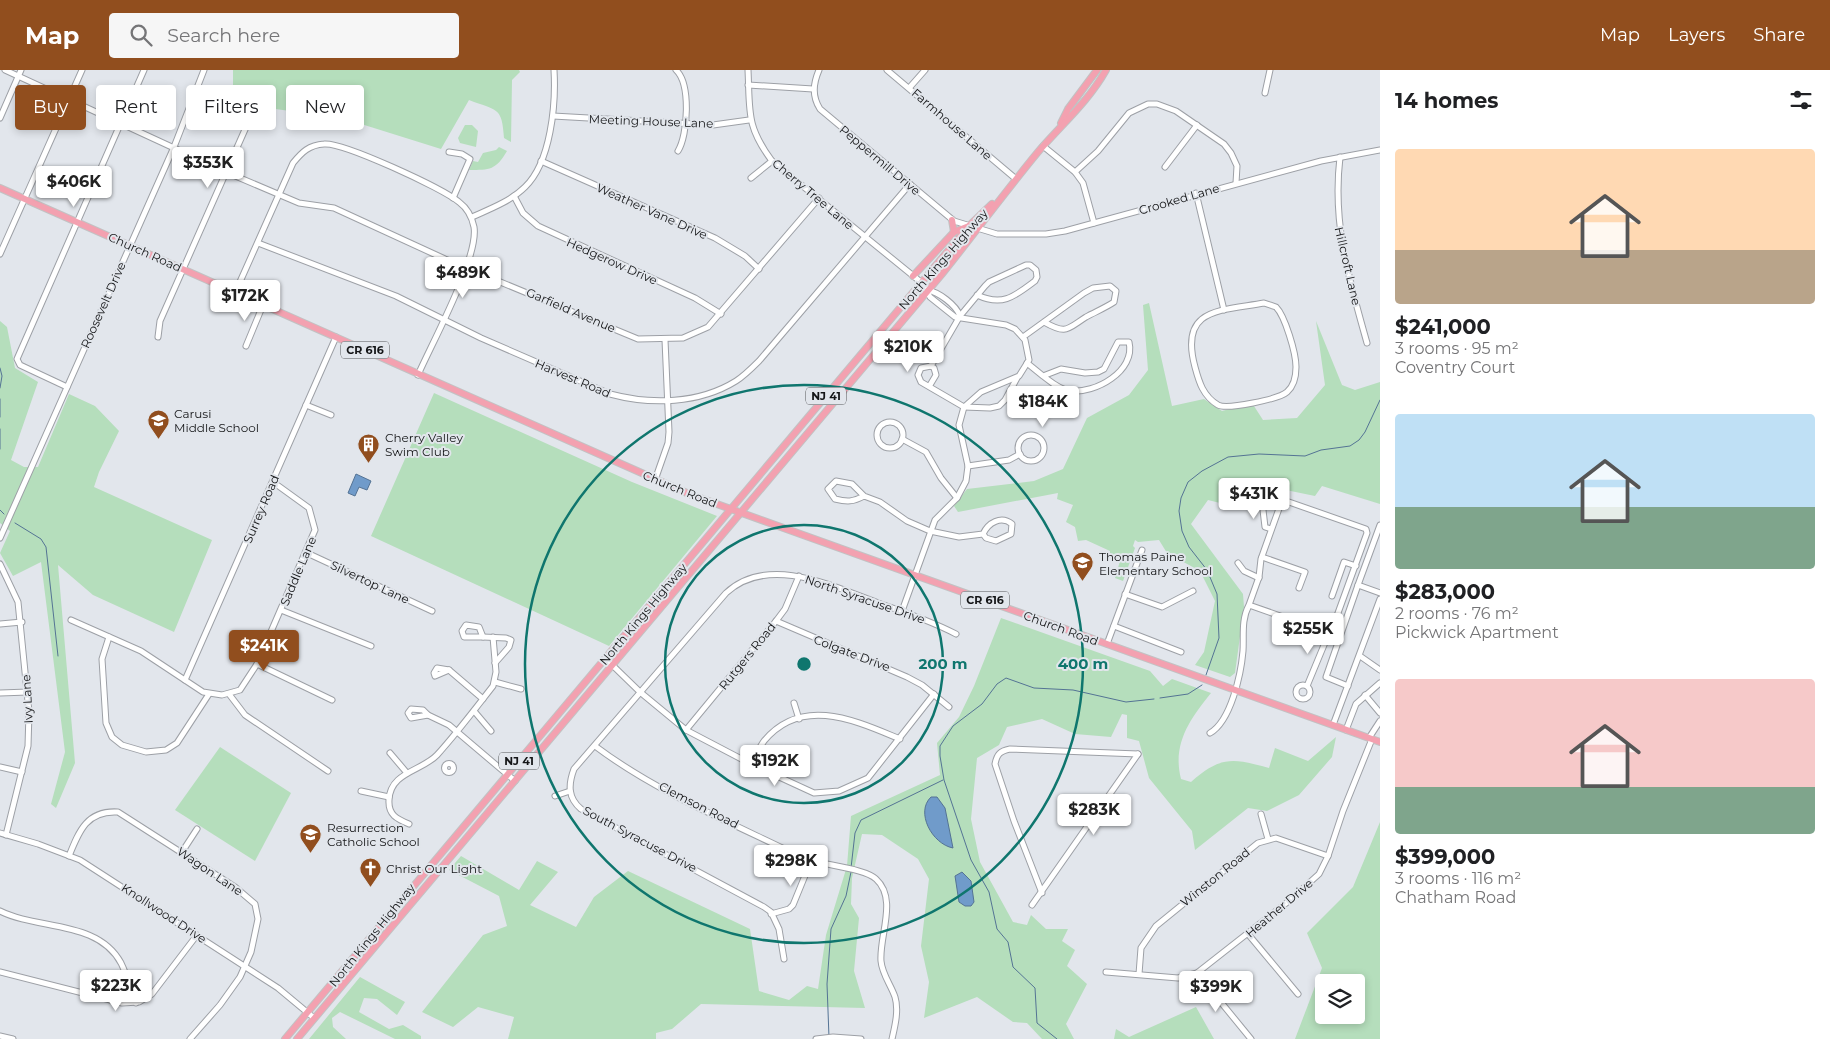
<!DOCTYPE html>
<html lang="en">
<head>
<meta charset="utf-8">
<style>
	:root { --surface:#fff; --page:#f6f6f6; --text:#202124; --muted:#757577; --accent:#914e1e }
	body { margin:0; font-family:Montserrat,sans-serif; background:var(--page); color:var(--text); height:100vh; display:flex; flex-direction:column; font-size:19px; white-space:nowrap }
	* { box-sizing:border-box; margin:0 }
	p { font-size:16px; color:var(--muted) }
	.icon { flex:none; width:28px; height:28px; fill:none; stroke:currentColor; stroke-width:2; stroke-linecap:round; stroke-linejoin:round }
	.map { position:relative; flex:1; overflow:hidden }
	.side { display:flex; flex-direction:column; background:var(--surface); width:450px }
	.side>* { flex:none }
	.guide { position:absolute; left:15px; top:15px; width:475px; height:45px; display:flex; gap:10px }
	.tools { position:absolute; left:1315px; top:904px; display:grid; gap:10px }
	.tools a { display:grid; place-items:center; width:50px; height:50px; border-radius:5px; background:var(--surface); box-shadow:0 2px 8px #0003; font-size:25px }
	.price { position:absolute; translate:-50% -42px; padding:0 11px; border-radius:5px; background:#fff; color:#222; font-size:16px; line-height:32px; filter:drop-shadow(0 1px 2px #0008) }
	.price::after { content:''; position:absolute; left:50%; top:30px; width:15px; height:11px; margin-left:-8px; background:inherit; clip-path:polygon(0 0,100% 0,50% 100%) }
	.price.selected { background:var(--accent); color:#fff }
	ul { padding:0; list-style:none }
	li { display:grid; align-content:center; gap:10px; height:265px; padding:0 15px }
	li span { display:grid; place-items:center; height:155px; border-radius:5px; color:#555 }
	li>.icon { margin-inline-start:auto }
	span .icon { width:90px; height:90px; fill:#fffc; stroke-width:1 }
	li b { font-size:21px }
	h2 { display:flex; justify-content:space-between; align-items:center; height:60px; padding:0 15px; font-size:21px }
	.pill { padding:0 18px; border-radius:5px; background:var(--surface); box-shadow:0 2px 8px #0003; font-size:18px; line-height:45px }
	.pill.selected { background:var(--accent); color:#fff }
	header { display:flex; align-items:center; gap:30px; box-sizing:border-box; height:70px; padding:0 25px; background:var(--accent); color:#fff }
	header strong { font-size:24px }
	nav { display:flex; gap:28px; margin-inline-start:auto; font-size:18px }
	.search { width:350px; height:45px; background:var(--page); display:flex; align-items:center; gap:12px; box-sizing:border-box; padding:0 18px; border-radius:5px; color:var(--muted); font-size:19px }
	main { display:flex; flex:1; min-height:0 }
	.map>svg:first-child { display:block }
</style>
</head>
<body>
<header>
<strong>Map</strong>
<div class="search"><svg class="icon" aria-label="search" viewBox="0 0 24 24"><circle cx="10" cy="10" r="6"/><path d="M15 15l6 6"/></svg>Search here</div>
<nav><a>Map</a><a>Layers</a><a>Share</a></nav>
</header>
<main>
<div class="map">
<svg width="1380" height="969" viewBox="0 0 1380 969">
	<rect width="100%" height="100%" fill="#e2e6ec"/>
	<g fill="#b5debc" fill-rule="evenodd">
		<path d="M233,0h286l1,2 -8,8 -1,62 -7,-4c-2,-32 -7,-27 -35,-38l-28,49 -99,-31 -74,-10 -5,-13 -30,-5z"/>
		<path d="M465,55h7l6,6 -2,16 -16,-4 -2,-5z"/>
		<path d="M499,77l8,4c-11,19 -17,19 -38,19l4,-9 5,1 5,-9 13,-3z"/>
		<path d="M1149,233l23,103 32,-7 18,12 30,-8 11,17 34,-2 28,-33 -9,-64 26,64 13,5 25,-8v122l-58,-18 -7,10 -53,-11 -38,19 -16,-4 -17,24 52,70 1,13 -9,66 -5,4 -35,-12 9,-13 11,-51 -15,-30 -33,-18 -8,-13 -21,2 -3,-2 -2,6 2,2 -12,33 -8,-3 5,-17 -11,-4 1,-6 -24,-11 -8,1 -3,-14 -9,-5 7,-17 -16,-6 1,-6 -100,19 -4,-6 13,-17 67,-8 29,-12 24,-51 42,-23 19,-25 -5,-65z"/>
		<path d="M0,251l7,6 8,41 23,14 -27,78 13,7h14l31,-73 26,12 24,25 -20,41 -5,15 118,53 -38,92 -81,-37 -35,-30 17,198 -19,45 -5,-4 14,-52 -24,-190 -28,14 -13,-23 10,-22 -10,-8z"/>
		<path d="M434,323l198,89 85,34 -108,130 -238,-110z"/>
		<path d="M1001,548l149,53 13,15 9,-7 39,14c-21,26 -39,51 -30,86l10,3c29,-26 42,-24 78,-14l6,-20 33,13 28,-24 -4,20 -33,38 -32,16 -19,-3 -53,42 -3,-19 -43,-53 -10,-37 -12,-3v-23l-5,-1 -11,23 -36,-3 -33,-15 -35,8 -8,18 -22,13 -6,61 9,43 33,60 14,3 4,-10 15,14h22l-6,12 13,9 -8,16 20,18 -21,40 8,15h-32l-15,-16 -14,-1 -36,-25 -53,21 5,-36 -8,-36 8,-67 -11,-20 -36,-24 -20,-1 -10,44 -1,26 8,14 -5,53 11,37 -164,-4 -29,25 -16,4v6h-148l6,-22 -36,-10 -25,20 -31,-15 61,-77 24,-9 -8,-30 -50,-26 12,-14 58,34 18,-29 21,11 -28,33 46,22 18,-30 34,-26 122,58 9,62 30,9 18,-14 11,3 8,-54 21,-69 4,-50 89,-41 -3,-32 22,-26 15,-31z"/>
		<path d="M220,677l71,46 -36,68 -80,-51z"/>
		<path d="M1380,752v217h-85l27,-71 -15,-35 46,-46zM1356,912v33h-32v-33z"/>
		<path d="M360,907l45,25 -8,13 -20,-16 -13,-1 -5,14 30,17 14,-4 18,11v3h-26l-55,-27 -8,6 1,9 13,12h-37z"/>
		<path d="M1196,937l18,32h-100l2,-10 13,8z"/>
	</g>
	<g fill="#709bca" stroke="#547394">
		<path d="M356,404l15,7 -4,9 -8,-3 -4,9 -7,-3z"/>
		<path d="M931,727h6l8,11 8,40c-21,-4 -38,-36 -22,-51z"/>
		<path d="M962,802l9,9 3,21 -3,4h-6l-6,-4 -4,-26z"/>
	</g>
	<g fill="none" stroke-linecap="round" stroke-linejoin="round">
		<g stroke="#547394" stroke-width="1">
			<path d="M0,298l2,8 -2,12"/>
			<path d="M0,329v18"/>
			<path d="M0,359v20"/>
			<path d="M0,440l4,4"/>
			<path d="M15,453l26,16 5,8 12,109"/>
			<path d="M1206,605l13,-37 -2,-44 -10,-24 -18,-23 -7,-16 -3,-20 2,-13 7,-16 14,-11 26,-14 31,-3 46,2 16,-6 29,-4 9,-6 6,-8 15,-32"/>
			<path d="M1160,628l28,-4 14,-9"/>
			<path d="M851,798l4,-35 6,-13 82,-40"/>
			<path d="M829,967l-2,-53 4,-55 15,-33 5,-24"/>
			<path d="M1057,969l-20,-16 -2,-35 -22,-21 -5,-25 -11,-13 -8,-37 -18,-32 -27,-80 -4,-24v-10l13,-20 29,-22 15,-20 9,-6 28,10 39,2 53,12 28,-3"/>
		</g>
		<defs>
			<g id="minor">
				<path d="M5,0l221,102 73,31 35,5 111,51 193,80 45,-1 25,-11 111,-129"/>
				<path d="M676,0c15,14 12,65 2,81"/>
				<path d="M748,0c2,42 -2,56 24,91l150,122 8,14 25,20 51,8 9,4 10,11 4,20 -10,16 -38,16 -17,15 -5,18 9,41 -2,15 -9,17 -22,22 -33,91"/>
				<path d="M819,0c-6,14 -7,26 1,39l134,112 43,13h49l19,-3 256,-70 59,-11"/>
				<path d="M887,0l129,109"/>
				<path d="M748,15l65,4"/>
				<path d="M910,17l15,-17"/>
				<path d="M1265,23l5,-23"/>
				<path d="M553,46l160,9 36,-5"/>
				<path d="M0,48l21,-48"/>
				<path d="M1043,76l32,26 8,11 11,40"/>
				<path d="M449,82l13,2 8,5 -17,39"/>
				<path d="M1340,87c-8,67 9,122 27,186"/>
				<path d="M541,91l174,77 30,18 14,13"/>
				<path d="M1165,97l32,-42"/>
				<path d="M1075,102l23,-21 31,-38 19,-9h9l19,7 48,33 7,9 6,13 -1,17"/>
				<path d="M751,108l21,-17"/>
				<path d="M1196,123l28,117"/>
				<path d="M514,126l9,17 15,13 157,72 26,16"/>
				<path d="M472,147c18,-8 39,-16 53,-30 26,-25 31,-83 29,-117"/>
				<path d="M258,173l138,53 85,42 129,56c41,11 89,10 126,-13 8,-5 16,-13 23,-20l151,-177"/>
				<path d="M0,184l82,-184"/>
				<path d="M927,220c12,2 29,15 33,26"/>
				<path d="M235,223l58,-130c9,-11 16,-18 31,-19 19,-2 118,44 135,58 8,6 13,15 15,25 5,30 -42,116 -56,148"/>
				<path d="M1264,233l12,4c9,9 20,46 20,60 0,9 -2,19 -9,25 -8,7 -60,18 -69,13 -15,-9 -19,-23 -23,-38 -16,-59 24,-56 69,-64z"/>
				<path d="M158,267l2,-16 91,-205"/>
				<path d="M1023,267l61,-44 9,-5 17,-2 6,5 -2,11c-9,6 -19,10 -28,15 -19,12 -19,18 -42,5"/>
				<path d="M246,276l17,-41"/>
				<path d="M1027,293l16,13 18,-7 24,4 13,-1 6,-3 14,-27h11c7,29 -34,52 -59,49 -10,-1 -19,-9 -27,-15"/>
				<path d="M931,296l29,-50 25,-30 4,-4 37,-17h4l6,5 1,7 -2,4c-20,15 -32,26 -58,14"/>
				<path d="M931,296l-10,2 -3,7 3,7 43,25 26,1 9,-2 6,-6 12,-22"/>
				<path d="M930,315l6,-10 -2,-7 -3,-2"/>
				<path d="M67,317l-47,-22 -3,-6 127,-289"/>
				<path d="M306,335l25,10"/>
				<circle cx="890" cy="365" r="13"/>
				<circle cx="1031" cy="378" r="13"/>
				<path d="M902,369l24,13 15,26 16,20"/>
				<path d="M968,396l41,-6 11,-6"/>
				<path d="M655,410l13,-37 1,-11 -4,-92"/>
				<path d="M1261,423l4,34 6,2"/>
				<path d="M864,426c-11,6 -17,6 -29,3l-7,-10 8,-8 16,3 12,12 16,6 27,19 23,10 29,6 24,-3 3,4 10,3 15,-7 1,-10c-11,-9 -24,-1 -29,10"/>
				<path d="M1380,455l-22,60 22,8"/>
				<path d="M0,468l174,-391 30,-77"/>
				<path d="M307,483l125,58"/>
				<path d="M1262,487l43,15 -6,16"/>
				<path d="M1238,493l6,8 15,7"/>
				<path d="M0,494l18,38 11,110 -1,34 -22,89"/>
				<path d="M1125,524l37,13 31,-16"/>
				<path d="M1332,526l12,-34 12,4"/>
				<path d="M281,540l90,36"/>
				<path d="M71,550l70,31 62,41 19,3 18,-5 17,-26 58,-134 -6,-22 -36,-26"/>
				<path d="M776,551l131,56 15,8 27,22"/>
				<path d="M0,554l22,-2"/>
				<path d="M466,555l13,2 4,10h-19l-2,-6z"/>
				<path d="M1114,556l67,26"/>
				<path d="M109,567l-7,22 4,64 6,14 10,8 24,7 20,-2 11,-7 32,-49"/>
				<path d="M483,567l23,1 5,2 -2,7 -14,16"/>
				<path d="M1107,574l35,-94"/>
				<path d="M1360,586l20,14"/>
				<path d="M606,589l34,33 46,38 65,34 63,29 25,-2 29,-13 66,-84"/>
				<path d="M257,594l75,36"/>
				<path d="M437,598l12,2 -14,6 -1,-3z"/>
				<path d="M449,600l34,29"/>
				<path d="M185,610l151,-343"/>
				<path d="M495,612l26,7"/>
				<circle cx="1303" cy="622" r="7"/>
				<path d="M1307,616l22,-53"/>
				<path d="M1348,616l-22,-9 32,-92"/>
				<path d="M0,623l28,-1"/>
				<path d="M229,624l16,21 83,56"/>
				<path d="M1365,625l15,18"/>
				<path d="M794,633l5,16"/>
				<path d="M411,639l12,1 5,5 -17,3 -3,-5z"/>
				<path d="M474,641l17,20"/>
				<path d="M428,645l21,10 66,56"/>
				<path d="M1333,655l47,-126"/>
				<path d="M686,660l90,-109 9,-12 14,-33"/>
				<path d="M1346,660l10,-26 24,-21"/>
				<path d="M1210,663c21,-12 31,-59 33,-82 1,-15 -2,-31 6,-46l80,28 5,-9 33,-91 -1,-4 -77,-27 -8,1 -20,56 -2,18 -10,28"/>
				<path d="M1369,668l11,-17"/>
				<path d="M595,676c61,46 139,78 208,112 18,7 62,10 73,21 22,20 3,57 5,82 1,13 10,24 14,36 4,13 0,29 -3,42"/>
				<path d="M390,683l17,20"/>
				<circle cx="449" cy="698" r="4.5"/>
				<path d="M751,694c4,-7 8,-16 13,-23 38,-46 92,-20 136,-2"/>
				<path d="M0,697l22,5"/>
				<path d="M361,721l28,6"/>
				<path d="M555,726l15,-5"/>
				<path d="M1261,744l7,25"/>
				<path d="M409,754c-12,-5 -21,-9 -20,-24 1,-28 33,-29 48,-45 20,-22 38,-46 56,-69l3,-14 -3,-35"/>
				<path d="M0,763l38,11 42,16 198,128 36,30"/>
				<path d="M182,782l15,-23"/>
				<path d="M69,786c10,-25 18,-46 49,-44l117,75 20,17 3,15 -7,33 -11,25 -20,28 -30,34"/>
				<path d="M1042,823l-28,-72 -19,-57c2,-10 5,-13 15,-15l128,5"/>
				<path d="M1032,835l106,-151"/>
				<path d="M0,841c38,19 98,9 121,52 6,12 10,27 15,40"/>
				<path d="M771,844l18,-5 4,-4 18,-44"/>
				<path d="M1248,864l50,60"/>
				<path d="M784,889l-5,-30 -8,-17 -7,-5 -183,-98c-13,-11 -13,-24 -7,-40l152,-176c42,-39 107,-7 152,10 27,9 53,18 78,31"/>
				<path d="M0,902l122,31 17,-1 13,-8 45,-59"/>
				<path d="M1106,902l72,6 19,-5 93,-73 29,-26 9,-18 15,-45 29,-72"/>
				<path d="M1197,903l54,66"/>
				<path d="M1139,904l2,-26 15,-22 102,-83 18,-5 52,18"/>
				<path d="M0,966l13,3"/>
				<path d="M816,969l17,-2 28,2"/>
			</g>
			<g id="major">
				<path d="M1061,53l7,-14 29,-39"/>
				<path d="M0,118l689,306 691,248"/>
				<path d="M952,150l2,12"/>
				<path d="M913,206l41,-44 15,-6"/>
				<path d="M285,969l684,-813 23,-22"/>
				<path d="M297,969l645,-765c32,-40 63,-82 96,-122 24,-28 50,-50 68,-82"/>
			</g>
		</defs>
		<use href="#minor" stroke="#9da0a6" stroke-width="7"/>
		<use href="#major" stroke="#c2c2c3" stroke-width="8"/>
		<use href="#minor" stroke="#fff" stroke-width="5"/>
		<use href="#major" stroke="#f3a1b0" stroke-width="6"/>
	</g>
	<g fill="none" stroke="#0f766e" stroke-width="2.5">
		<circle cx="804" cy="594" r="139"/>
		<circle cx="804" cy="594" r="279"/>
	</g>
	<defs>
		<symbol id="school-pin" viewBox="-11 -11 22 30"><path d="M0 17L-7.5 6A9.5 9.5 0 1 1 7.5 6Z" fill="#914e1e" stroke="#e2e6ec"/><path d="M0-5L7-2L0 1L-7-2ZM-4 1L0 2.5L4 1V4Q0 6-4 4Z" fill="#fff"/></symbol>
		<symbol id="building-pin" viewBox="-11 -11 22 30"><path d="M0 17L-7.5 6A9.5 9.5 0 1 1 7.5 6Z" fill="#914e1e" stroke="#e2e6ec"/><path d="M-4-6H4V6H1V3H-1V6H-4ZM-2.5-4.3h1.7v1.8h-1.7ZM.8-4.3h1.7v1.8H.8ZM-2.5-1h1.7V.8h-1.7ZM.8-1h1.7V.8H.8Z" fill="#fff"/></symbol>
		<symbol id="church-pin" viewBox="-11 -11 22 30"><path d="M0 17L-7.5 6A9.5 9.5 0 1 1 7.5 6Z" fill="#914e1e" stroke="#e2e6ec"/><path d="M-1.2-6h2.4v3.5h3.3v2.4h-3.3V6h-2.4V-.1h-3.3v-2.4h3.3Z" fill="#fff"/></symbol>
	</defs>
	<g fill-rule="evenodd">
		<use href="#school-pin" x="146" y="338" width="25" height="34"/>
		<use href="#building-pin" x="356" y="362" width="25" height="34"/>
		<use href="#school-pin" x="1070" y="480" width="25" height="34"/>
		<use href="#school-pin" x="298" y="752" width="25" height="34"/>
		<use href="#church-pin" x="358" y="786" width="25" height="34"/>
	</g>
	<g text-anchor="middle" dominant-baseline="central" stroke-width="4" stroke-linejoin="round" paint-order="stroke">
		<g fill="#e2e6ec" stroke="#525457" stroke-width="1">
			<rect x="341" y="271.5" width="48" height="17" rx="4"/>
			<rect x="806" y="317.5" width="40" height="17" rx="4"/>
			<rect x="961" y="521.5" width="48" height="17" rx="4"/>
			<rect x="499" y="682.5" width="40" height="17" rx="4"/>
		</g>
		<g font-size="11" font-weight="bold" fill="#141517">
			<text x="365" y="280">CR 616</text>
			<text x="826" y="326">NJ 41</text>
			<text x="985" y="530">CR 616</text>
			<text x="519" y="691">NJ 41</text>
		</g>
		<g font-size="12" fill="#141517" stroke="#e2e6ec">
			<text transform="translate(651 51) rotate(2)">Meeting House Lane</text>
			<text transform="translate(952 54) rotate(41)">Farmhouse Lane</text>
			<text transform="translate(880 90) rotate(40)">Peppermill Drive</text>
			<text transform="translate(813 124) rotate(40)">Cherry Tree Lane</text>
			<text transform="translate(1179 129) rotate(-16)">Crooked Lane</text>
			<text transform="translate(652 141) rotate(24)">Weather Vane Drive</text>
			<text transform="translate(145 182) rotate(24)">Church Road</text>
			<text transform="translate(943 189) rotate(-49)">North Kings Highway</text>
			<text transform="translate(612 191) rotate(24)">Hedgerow Drive</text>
			<text transform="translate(1348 196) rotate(77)">Hillcroft Lane</text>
			<text transform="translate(103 235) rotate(-66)">Roosevelt Drive</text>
			<text transform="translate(571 240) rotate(23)">Garfield Avenue</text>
			<text transform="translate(573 308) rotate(23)">Harvest Road</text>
			<text transform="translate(680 419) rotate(22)">Church Road</text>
			<text transform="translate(261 439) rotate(-67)">Surrey Road</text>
			<text transform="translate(298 501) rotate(-67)">Saddle Lane</text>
			<text transform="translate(370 512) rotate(25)">Silvertop Lane</text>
			<text transform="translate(865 529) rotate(19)">North Syracuse Drive</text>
			<text transform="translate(643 544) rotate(-50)">North Kings Highway</text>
			<text transform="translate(1061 558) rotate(20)">Church Road</text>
			<text transform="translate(852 583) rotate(21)">Colgate Drive</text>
			<text transform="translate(747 586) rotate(-51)">Rutgers Road</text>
			<text transform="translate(27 629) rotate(-93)">Ivy Lane</text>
			<text transform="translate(699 735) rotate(27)">Clemson Road</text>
			<text transform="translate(640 769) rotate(28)">South Syracuse Drive</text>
			<text transform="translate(210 801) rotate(34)">Wagon Lane</text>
			<text transform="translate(1215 807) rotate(-39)">Winston Road</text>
			<text transform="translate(1279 838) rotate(-40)">Heather Drive</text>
			<text transform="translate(164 843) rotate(33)">Knollwood Drive</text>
			<text transform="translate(372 865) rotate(-51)">North Kings Highway</text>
		</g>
		<g font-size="12" fill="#141517" stroke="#e2e6ec" text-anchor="start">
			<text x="174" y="343">Carusi<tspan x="174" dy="14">Middle School</tspan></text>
			<text x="385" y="367">Cherry Valley<tspan x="385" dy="14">Swim Club</tspan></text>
			<text x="1099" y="486">Thomas Paine<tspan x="1099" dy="14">Elementary School</tspan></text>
			<text x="327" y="757">Resurrection<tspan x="327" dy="14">Catholic School</tspan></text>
			<text x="386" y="798">Christ Our Light</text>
		</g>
	</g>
	<circle cx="804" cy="594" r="8" fill="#0f766e" stroke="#e2e6ec" stroke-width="2.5"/>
	<g font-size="15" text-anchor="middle" font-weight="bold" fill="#0f766e" stroke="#e2e6ec" stroke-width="4" stroke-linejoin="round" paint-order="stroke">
		<text x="943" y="599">200 m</text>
		<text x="1083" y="599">400 m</text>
	</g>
</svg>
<div class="tools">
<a><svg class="icon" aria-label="layers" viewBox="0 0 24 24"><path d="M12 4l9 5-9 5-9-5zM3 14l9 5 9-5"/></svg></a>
</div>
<b class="price" style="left:208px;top:119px">$353K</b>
<b class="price" style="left:74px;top:138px">$406K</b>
<b class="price" style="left:463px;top:229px">$489K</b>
<b class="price" style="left:245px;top:252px">$172K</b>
<b class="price" style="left:908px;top:303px">$210K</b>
<b class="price" style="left:1043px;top:358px">$184K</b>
<b class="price" style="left:1254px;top:450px">$431K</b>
<b class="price" style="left:1308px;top:585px">$255K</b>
<b class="price selected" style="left:264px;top:602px">$241K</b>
<b class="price" style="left:775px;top:717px">$192K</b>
<b class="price" style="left:1094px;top:766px">$283K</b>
<b class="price" style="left:791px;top:817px">$298K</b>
<b class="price" style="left:116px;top:942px">$223K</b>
<b class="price" style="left:1216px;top:943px">$399K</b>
<div class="guide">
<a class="pill selected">Buy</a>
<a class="pill">Rent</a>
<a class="pill">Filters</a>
<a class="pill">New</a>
</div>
</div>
<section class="side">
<h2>14 homes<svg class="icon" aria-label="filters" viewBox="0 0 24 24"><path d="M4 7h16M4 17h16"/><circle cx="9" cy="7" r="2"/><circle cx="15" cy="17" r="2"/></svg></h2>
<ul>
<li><span style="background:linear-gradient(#ffd9b3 65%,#b9a48a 0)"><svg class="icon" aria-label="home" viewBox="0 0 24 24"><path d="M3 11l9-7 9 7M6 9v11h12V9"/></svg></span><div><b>$241,000</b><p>3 rooms · 95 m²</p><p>Coventry Court</p></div></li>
<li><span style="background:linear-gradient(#bfe0f5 60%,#7fa58c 0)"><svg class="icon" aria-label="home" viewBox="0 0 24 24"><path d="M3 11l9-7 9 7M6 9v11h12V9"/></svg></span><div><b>$283,000</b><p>2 rooms · 76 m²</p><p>Pickwick Apartment</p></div></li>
<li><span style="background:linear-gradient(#f6c9c9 70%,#7fa58c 0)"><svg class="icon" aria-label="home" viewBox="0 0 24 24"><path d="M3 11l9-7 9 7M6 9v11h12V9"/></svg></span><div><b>$399,000</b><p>3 rooms · 116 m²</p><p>Chatham Road</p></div></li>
</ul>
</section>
</main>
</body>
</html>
